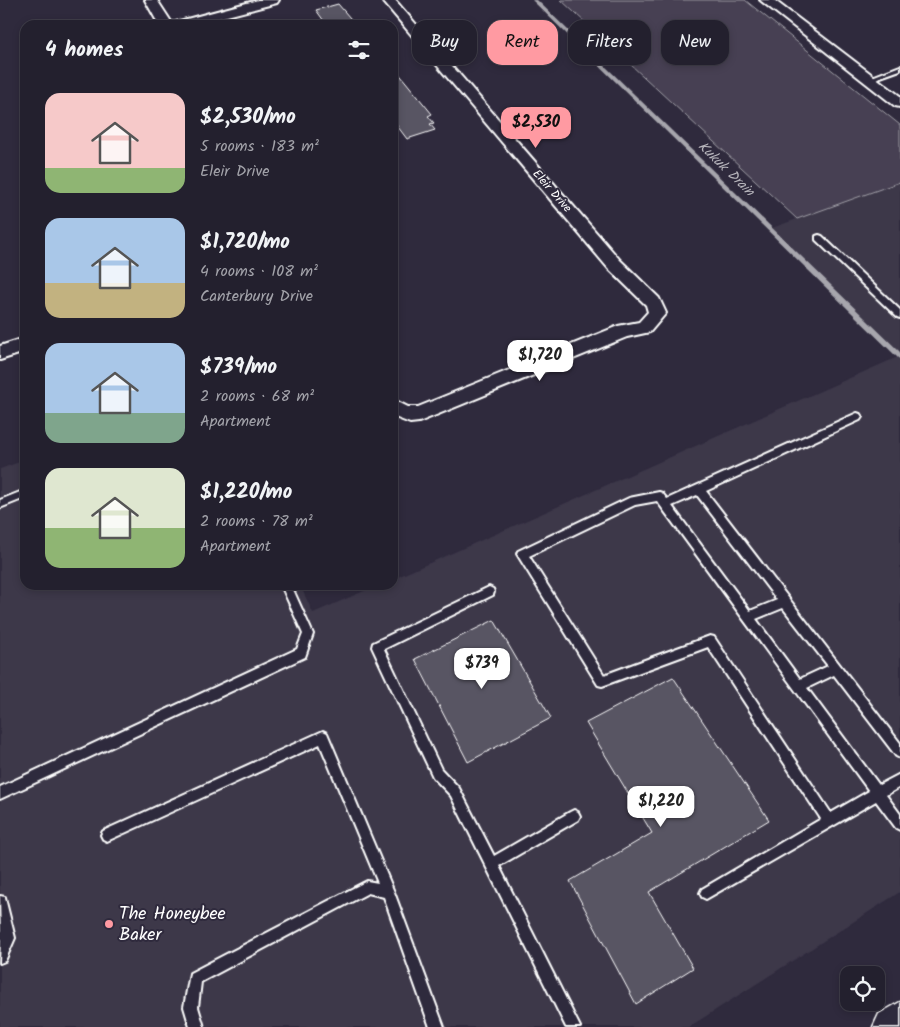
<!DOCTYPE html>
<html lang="en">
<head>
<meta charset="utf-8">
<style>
	:root { --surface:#23202e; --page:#2f2d3a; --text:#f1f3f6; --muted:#a3a3aa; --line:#403e4a; --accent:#ff9aa2 }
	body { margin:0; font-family:Kalam,sans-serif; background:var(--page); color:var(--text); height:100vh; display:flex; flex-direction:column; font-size:19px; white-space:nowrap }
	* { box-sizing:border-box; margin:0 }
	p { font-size:16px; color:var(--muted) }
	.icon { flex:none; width:28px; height:28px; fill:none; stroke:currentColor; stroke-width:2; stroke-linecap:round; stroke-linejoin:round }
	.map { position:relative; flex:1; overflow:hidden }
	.side { position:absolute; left:20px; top:20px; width:378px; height:570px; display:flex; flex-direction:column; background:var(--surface); border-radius:15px; box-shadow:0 2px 8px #0003,0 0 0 1px var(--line) }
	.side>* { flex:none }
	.top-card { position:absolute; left:412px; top:20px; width:412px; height:45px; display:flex; gap:10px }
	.buttons { position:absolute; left:840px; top:966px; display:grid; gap:10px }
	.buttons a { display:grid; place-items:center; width:45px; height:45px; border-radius:10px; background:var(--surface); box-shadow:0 2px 8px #0003,0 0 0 1px var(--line); font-size:25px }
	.price { position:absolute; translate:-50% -42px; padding:0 11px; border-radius:10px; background:#fff; color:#222; font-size:16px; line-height:32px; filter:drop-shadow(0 1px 2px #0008) }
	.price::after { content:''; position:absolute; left:50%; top:30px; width:15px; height:11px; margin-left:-8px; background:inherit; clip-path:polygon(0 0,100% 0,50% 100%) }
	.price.selected { background:var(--accent); color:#111 }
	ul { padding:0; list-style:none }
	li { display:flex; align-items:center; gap:15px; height:125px; padding:0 25px }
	li span { display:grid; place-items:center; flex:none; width:140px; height:100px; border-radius:15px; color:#555 }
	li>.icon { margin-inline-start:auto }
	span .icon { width:60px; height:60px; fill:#fffc; stroke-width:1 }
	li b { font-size:21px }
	h2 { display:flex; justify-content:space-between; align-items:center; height:60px; padding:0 25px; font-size:21px }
	.tag { padding:0 18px; border-radius:15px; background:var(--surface); box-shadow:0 2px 8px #0003,0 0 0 1px var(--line); font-size:18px; line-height:45px }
	.tag.selected { background:var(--accent); color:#111 }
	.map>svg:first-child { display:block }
</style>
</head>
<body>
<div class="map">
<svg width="900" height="1027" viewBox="0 0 900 1027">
	<rect width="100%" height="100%" fill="#2f2a3d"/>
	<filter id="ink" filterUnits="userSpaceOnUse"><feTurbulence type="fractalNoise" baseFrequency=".02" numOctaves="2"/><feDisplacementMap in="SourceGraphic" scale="10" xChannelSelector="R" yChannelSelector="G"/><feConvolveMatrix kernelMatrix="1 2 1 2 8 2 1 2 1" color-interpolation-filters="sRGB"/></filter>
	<g filter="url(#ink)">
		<g fill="#3c3749">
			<path d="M900,182v174l-131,-127z"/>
			<path d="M900,356v536l-211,135h-689v-558l25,-9v125h275l13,28 65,-28h14l1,-6z"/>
		</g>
		<path fill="#464152" stroke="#a2a0a8" d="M561,0h184l155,125v57l-103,37z"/>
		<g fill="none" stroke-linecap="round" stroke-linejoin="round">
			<path fill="#a7a6ad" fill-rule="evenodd" d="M532,0h5l363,352v7l-2,-1z"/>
		</g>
		<g fill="#595564" stroke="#fff">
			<path d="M338,4l18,21h-29l-11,-15z"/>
			<path d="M392,65l40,49 -4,2 6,7 -4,1 5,6 -28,9 -15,-20z"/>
			<path d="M494,620l57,98 -83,44 -53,-103z"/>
			<path d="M673,677l96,143 -120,72 44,76 -57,36 -66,-123 82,-48 -66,-110z"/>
		</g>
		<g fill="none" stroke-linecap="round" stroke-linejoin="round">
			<defs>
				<g id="lane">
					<path d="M900,66v4l-28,10 -5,-1z"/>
					<path d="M819,235l3,1 78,74v8l-3,-1 -81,-77v-4z"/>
					<path d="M857,413l3,1 2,3 -2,3 -154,71 194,252v15l-4,-2 -62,-81 -27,13 72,97 21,-11v13l-14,8 14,19v16l-4,-2 -20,-27 -170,98 -4,-2 -2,-4 2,-4 119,-70 -113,-172 -106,39 -4,-1 -81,-131 1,-3 111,-53 30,-6 3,1 5,6zM697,495l80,105 -27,11 -78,-105zM657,501l212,290 -38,22 -117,-176 -4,-1 -106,39 -75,-119 106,-51zM783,608l45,58 -28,13 -44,-60z"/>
					<path d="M25,490v8l-25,10v-8z"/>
					<path d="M281,585h10l22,49 -8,23 -305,142v-12l297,-138 6,-15z"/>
					<path d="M489,587l4,2 1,3 -1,3 -109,54 57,120 18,19 35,68 76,-44 4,-2 4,2 2,4 -2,4 -79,46 81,161h-14l-115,-231 -18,-19 -61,-130 1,-4z"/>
					<path d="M323,731l4,2 67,159 50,135h-14l-46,-130 -16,-4 -167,89 -3,25 6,20h-14l-6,-20 6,-34 173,-90 4,-2 11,2 -58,-139 -213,97 -4,-2 -2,-4 2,-4z"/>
					<path d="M0,896l5,1 1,5 9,36 -10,23 -5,2 1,-25z"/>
				</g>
				<g id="street">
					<path d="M145,0h12l15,23 86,-23h21l-2,3 -85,22h-33z"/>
					<path d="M382,0h13l225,260 39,38 7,15 -16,19 -23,5 -208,85 -9,1 -18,-7v-17l16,8h10l200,-81 21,-4 9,-10 -2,-7 -38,-37z"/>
					<path d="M760,0h14l126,96v11l-5,-1z"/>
					<path d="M25,338v14l-25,8v-14z"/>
				</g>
				<path id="secondary" d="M900,1002v25h-27l6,-13z"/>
			</defs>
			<use href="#lane" stroke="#fff" stroke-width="4"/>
			<use href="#street" stroke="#fff" stroke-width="4"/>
			<use href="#secondary" stroke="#fff" stroke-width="3"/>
			<use href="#lane" fill="#2f2a3d" fill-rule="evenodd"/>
			<use href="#street" fill="#2f2a3d" fill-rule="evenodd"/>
			<use href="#secondary" fill="#2f2a3d" fill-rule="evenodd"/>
		</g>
	</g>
	<circle fill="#ff9aa2" stroke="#2f2a3d" stroke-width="2" cx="109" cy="924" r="5"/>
	<g text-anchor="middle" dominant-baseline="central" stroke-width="4" stroke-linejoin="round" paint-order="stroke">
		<g font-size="12" fill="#fff" stroke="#2f2a3d">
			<text transform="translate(552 191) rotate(49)">Eleir Drive</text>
		</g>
		<g font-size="14" font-style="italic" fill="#b6b4bb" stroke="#2f2a3d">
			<text transform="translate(726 169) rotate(44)">Kukuk Drain</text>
		</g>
		<g font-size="18" fill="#fff" stroke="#2f2a3d" text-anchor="start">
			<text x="119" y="914">The Honeybee<tspan x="119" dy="21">Baker</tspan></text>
		</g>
	</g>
</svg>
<div class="buttons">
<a><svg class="icon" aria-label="locate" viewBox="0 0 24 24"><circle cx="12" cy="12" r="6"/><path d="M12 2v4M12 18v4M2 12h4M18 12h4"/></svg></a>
</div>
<b class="price selected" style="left:536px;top:149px">$2,530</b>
<b class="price" style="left:540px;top:382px">$1,720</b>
<b class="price" style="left:482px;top:690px">$739</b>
<b class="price" style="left:661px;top:828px">$1,220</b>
<div class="top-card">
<a class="tag">Buy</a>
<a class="tag selected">Rent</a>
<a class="tag">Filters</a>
<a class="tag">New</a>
</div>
<section class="side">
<h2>4 homes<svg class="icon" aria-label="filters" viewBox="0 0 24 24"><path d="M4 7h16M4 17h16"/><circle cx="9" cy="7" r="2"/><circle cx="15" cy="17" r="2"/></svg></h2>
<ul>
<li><span style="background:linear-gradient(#f6c9c9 75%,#8fb573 0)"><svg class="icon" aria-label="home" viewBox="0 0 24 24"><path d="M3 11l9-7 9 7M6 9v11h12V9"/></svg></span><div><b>$2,530/mo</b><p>5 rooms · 183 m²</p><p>Eleir Drive</p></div></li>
<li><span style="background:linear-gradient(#a9c7e8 65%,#c2b280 0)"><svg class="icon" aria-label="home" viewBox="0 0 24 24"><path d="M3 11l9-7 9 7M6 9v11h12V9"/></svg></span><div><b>$1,720/mo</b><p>4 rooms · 108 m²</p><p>Canterbury Drive</p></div></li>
<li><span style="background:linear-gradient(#a9c7e8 70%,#7fa58c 0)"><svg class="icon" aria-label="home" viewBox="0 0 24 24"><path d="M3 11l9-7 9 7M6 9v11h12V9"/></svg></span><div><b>$739/mo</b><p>2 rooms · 68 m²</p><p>Apartment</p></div></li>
<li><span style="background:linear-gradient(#dfe7d0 60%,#8fb573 0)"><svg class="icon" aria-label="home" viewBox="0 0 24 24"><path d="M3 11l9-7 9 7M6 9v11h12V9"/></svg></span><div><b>$1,220/mo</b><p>2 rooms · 78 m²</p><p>Apartment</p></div></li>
</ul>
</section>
</div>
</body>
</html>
